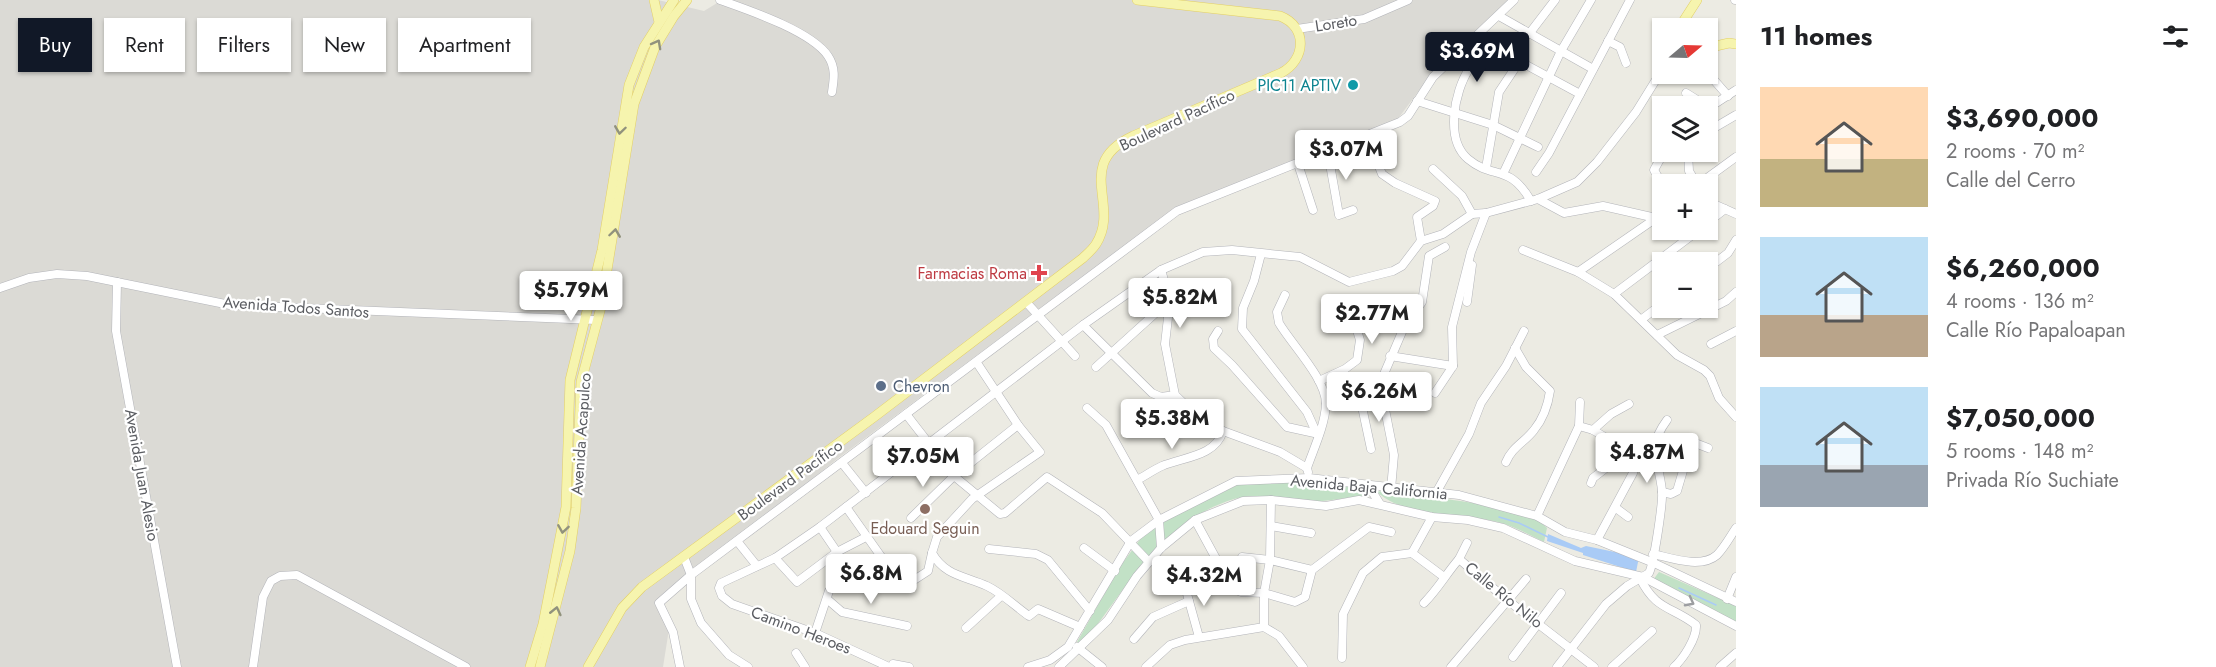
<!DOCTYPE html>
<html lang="en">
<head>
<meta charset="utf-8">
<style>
	:root { --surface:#fff; --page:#f6f6f6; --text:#202124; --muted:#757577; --accent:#111827 }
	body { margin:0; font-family:Jost,sans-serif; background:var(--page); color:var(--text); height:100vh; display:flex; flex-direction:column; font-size:22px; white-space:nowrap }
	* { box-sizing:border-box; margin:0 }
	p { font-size:20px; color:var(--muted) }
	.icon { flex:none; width:33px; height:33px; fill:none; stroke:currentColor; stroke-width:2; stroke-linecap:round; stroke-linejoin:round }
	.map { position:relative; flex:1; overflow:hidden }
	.panel { display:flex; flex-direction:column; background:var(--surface); width:480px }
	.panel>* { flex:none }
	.guide { position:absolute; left:18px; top:18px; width:570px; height:54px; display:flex; gap:12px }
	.needle { width:39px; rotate:71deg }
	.controls { position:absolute; left:1652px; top:18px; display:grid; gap:12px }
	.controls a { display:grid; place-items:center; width:66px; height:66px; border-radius:0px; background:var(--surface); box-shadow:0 2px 4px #0004; font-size:30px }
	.price { position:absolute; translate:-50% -51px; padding:0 14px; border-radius:6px; background:#fff; color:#222; font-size:20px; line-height:39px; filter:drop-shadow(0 2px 3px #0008) }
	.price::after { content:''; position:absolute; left:50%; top:36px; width:18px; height:14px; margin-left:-9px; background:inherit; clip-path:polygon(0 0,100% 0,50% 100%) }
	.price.active { background:var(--accent); color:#fff }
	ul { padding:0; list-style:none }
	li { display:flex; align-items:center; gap:18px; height:150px; padding:0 24px }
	li span { display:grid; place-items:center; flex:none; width:168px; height:120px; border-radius:0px; color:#555 }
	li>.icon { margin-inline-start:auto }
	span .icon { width:72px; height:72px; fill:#fffc; stroke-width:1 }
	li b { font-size:26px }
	h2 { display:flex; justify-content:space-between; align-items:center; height:72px; padding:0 24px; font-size:26px }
	.chip { padding:0 21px; border-radius:0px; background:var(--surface); box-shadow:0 2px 4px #0004; font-size:21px; line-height:54px }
	.chip.active { background:var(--accent); color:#fff }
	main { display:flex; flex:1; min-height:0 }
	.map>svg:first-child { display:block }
</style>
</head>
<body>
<main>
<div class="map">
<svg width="1736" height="667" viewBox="0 0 1736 667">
	<rect width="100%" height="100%" fill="#ecebe3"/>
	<path fill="#dbdad5" d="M0,0h658l46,11 18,-11h789l-81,76 -33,44 -219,86 -341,253 -175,142 -3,11 10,17 -6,38h-663z"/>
	<g fill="#c2e1c6">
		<path d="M1248,483c34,1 94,-6 122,13 -20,0 -39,6 -59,5 -25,0 -53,-9 -77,-2 -71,21 -109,91 -152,146l-5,-3 42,-74 22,-30 14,-12 75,-41z"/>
		<path d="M1376,491c33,4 152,13 171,37l-3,14c-18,-9 -36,-19 -56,-22 -37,-7 -84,-3 -112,-29z"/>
		<path d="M1659,572l77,34v17l-83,-43z"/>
	</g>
	<path fill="#a9cbf6" d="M1548,534l33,14 5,-2 53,11 -3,15 -53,-17v-2l-36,-12z"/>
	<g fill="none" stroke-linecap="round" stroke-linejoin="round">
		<g stroke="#a9cbf6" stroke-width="1.5">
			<path d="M1499,517l20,6 29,14"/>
			<path d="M1679,588l37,17"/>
		</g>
		<defs>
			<g id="minor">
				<path d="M720,0c28,10 91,31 108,56 8,12 6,23 4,36"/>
				<path d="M1735,0h1"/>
				<path d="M1499,16l94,53"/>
				<path d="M1297,29l67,-10 44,-19"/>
				<path d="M1529,34l26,-34"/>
				<path d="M1478,36l15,11 87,47"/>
				<path d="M1608,41l12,6 6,16"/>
				<path d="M1493,47c-8,7 -18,14 -24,22 -15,23 -24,71 -1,90 25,21 41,4 63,42"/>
				<path d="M1707,72l21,24"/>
				<path d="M1686,93l24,15"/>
				<path d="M1417,101l76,24 45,22"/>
				<path d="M1707,109l29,-19"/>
				<path d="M1707,132l29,-17"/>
				<path d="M1367,136l15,38 13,9 40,18 -2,5 -16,11 4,24"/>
				<path d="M1688,152l1,19 8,13"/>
				<path d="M1328,153l11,62 14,-5"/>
				<path d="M1298,164l15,46"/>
				<path d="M1486,168l13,-76 20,-30"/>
				<path d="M1433,169l29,27 10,18"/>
				<path d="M1536,172l13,-19 81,-153"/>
				<path d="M1503,174l58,-123 30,-51"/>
				<path d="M1662,184l-8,-14 10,-18"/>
				<path d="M1699,184l37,-27"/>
				<path d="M1538,199l26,14 39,-7 53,12"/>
				<path d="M1707,201l29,13"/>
				<path d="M1707,223l18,-14"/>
				<path d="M1523,250l55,22 36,22 63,61 27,15 6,6 9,22 17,19"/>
				<path d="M1261,254l-7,27 -11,27 -1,21 65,83 9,20"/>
				<path d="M1707,269l21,-16 8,-13"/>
				<path d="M1161,270l9,30 -5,44 10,51 23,22 25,14 57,21 27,16"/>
				<path d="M1578,272l84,-58"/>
				<path d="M117,282l-1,49 61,336"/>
				<path d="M0,288l29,-10 28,-4 30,2 143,29 366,15"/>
				<path d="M1614,294l85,-64"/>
				<path d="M1285,295l-8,17 2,11c13,22 47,56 47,81 -1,21 -12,44 -19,64l1,4"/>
				<path d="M1467,302l5,-37"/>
				<path d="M1027,303l48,53"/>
				<path d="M1642,319l20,-15"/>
				<path d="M1083,325l69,68 9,4 14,-2"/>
				<path d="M1218,331l-5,8 1,9 18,17 55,62 32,7"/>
				<path d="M1657,335l69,-34 10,-9"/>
				<path d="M1711,344l25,-13"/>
				<path d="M1390,356l63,10"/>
				<path d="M977,363l41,62 22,27 -68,47 -35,38 -5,16c13,23 33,23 55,33 15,7 29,21 42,30l9,-7 42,18"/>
				<path d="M1096,367l74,-67"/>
				<path d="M1319,381l26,-12 12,-9 3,-20 -6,-19 2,-17"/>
				<path d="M1435,393l18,-27 -1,-39 19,-75 15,-39"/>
				<path d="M1326,403l35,-1 10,47"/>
				<path d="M1087,408l19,17 53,95 2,28"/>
				<path d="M906,414l48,62 46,38 5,-1 42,-36 55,36 47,49"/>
				<path d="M1579,426l14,4 45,27"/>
				<path d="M1593,430l18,-16 18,-10"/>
				<path d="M1506,462c6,-15 19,-20 28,-32 9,-11 14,-25 16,-39l-24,-24 -11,-19"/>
				<path d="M842,463l24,30"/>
				<path d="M1137,480c8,-4 16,-10 25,-14 21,-9 53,-9 61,-35"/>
				<path d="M1591,483l2,-5 27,-21 5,-9"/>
				<path d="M1368,485l12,19"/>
				<path d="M1391,489l3,-34 -12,-61 2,-20 21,-49 17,-23 7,-46 16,-9"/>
				<path d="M1662,492l9,2 6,-3 8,-27 10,-21 13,5"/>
				<path d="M1436,493l33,-59 12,-31 25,-37 18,-35"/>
				<path d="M1271,500l-1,60 -6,33v34l15,9 24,31"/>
				<path d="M846,507l51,72 14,3 17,-11 4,-18"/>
				<path d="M1616,508l12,9"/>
				<path d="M1537,516l42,-90 1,-24"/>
				<path d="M911,518l43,-42 64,-51"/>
				<path d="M1195,520l37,68 9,4 23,1 31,9 10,-5 7,-27 57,-43 22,5"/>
				<path d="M1271,526l40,7"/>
				<path d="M820,527l17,25"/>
				<path d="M1597,540l36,-67"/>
				<path d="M737,541l20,25"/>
				<path d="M1084,548l31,23"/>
				<path d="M989,549l47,5 12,6 42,51"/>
				<path d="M1412,553l20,-36"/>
				<path d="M1412,553l32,24"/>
				<path d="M1653,554c18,4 48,15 64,1 7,-7 13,-18 19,-27"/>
				<path d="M684,557l7,18v24l10,24 28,32 19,12"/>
				<path d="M1242,557l28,3 42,10"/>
				<path d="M775,558l22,24 40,-30 29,-15"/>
				<path d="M1459,559l8,-16"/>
				<path d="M1640,578c16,33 32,28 56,47 1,13 -13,34 -22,42"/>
				<path d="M1184,583l15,54"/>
				<path d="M827,599l15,13 65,14"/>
				<path d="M1727,599l9,-22"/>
				<path d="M1424,603c14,-14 22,-29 35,-44l47,40 88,68"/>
				<path d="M966,628l35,-32"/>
				<path d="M815,633l14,-42"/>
				<path d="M1134,639l19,-22 36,-16"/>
				<path d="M1077,647l25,20"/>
				<path d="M796,653l9,14"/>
				<path d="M1513,657l48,-64"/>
				<path d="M1342,658l1,-44 20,-41 19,-16 30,-4"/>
				<path d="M893,664l16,3"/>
				<path d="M253,667l10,-70 8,-16 9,-5 17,-1 169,92"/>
				<path d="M680,667l-7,-35 -14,-29 32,-28 486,-364 223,-89 8,-6 25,-39 81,-77"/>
				<path d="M889,667l-74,-34 -83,-29 -10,-8 -3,-8 2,-5 54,-25 45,-31 263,-202 78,-55 42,-18 29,-2 68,7 49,25 44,-11 9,-5 19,-25 22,-7 29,-20 14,-1 52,-14 39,-17 20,-20 39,-50 26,-42"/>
				<path d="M1028,667l22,-7 18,-13 63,-106 28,-21 77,-39 73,-3 150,17 78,21 28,16 32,8 57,23 82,39"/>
				<path d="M1059,667l49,-47 29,-44 24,-28 34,-28 48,-19 28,-1 55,6 33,-6 73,17 36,3 35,8 72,33 68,16 93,49"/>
				<path d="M1146,667l24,-22 15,-5 79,-13"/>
				<path d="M1451,667l75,-88"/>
				<path d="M1557,667l49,-63 21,-18 22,-13c5,-10 14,-70 13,-82 -3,-32 -17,-41 5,-71"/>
				<path d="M1612,667l40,-36"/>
				<path d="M1720,667l16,-14"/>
			</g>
			<g id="major">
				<path d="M654,0l5,22"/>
				<path d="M1679,28l18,-28"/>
				<path d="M1707,48l22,-5 7,1"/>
				<path d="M530,667l13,-43 23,-117 4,-127 32,-130 27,-165 15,-38 30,-47"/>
				<path d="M540,667l30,-116 6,-43 5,-126 20,-75 33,-203 21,-57 19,-31 13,-16"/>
				<path d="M588,667l34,-59 20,-21 232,-170 209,-159c4,-4 10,-9 13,-14 25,-39 -23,-80 37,-108l148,-63c25,-13 27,-46 -1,-57l-143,-16"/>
			</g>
		</defs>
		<use href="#minor" stroke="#b3b4b9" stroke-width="9"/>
		<use href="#major" stroke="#e3cf65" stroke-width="10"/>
		<use href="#minor" stroke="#fff" stroke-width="8"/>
		<use href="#major" stroke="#f6f4ae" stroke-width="9"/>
	</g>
	<defs><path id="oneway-chevron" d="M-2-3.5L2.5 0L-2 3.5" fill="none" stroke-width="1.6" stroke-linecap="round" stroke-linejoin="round" transform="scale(1.5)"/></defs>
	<g stroke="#91927d">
		<use href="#oneway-chevron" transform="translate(657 44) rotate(-61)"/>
		<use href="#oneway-chevron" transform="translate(620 130) rotate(98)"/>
		<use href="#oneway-chevron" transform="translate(615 233) rotate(-82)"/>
		<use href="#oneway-chevron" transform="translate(563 529) rotate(99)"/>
		<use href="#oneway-chevron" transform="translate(556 611) rotate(-77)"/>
	</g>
	<use stroke="#9d9ea1" href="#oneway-chevron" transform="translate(1690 602) rotate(28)"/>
	<circle fill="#0f9aa8" stroke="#fff" stroke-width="2" cx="1353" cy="85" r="6"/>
	<path fill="#e0444e" stroke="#fff" stroke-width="2" d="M1036 264h6v6h6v6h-6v6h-6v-6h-6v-6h6z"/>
	<circle fill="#5c6f8a" stroke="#fff" stroke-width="2" cx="881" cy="386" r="6"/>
	<circle fill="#8d6e63" stroke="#fff" stroke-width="2" cx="925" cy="509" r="6"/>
	<g text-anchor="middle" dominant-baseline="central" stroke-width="4.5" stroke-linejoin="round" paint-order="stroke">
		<g font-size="16" fill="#5b5d62" stroke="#fff">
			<text transform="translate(1336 23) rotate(-9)">Loreto</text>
			<text transform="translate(1177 120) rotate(-25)">Boulevard Pacífico</text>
			<text transform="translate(296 307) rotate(4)">Avenida Todos Santos</text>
			<text transform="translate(581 434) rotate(-86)">Avenida Acapulco</text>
			<text transform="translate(142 475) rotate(80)">Avenida Juan Alesio</text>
			<text transform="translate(790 480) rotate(-36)">Boulevard Pacífico</text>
			<text transform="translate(1369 487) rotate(5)">Avenida Baja California</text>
			<text transform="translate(1504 595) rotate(39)">Calle Río Nilo</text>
			<text transform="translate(801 630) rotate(21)">Camino Heroes</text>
		</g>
		<g font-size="16" fill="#0d838f" stroke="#fff" text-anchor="end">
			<text x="1341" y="85">PIC11 APTIV</text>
		</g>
		<g font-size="16" fill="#be3a42" stroke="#fff" text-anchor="end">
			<text x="1027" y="273">Farmacias Roma</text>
		</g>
		<g font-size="16" fill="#4e5e75" stroke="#fff" text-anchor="start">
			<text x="893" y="386">Chevron</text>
		</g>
		<g font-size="16" fill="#785e54" stroke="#fff">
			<text x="925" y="528">Edouard Seguin</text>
		</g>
	</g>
</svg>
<div class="controls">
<a><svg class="needle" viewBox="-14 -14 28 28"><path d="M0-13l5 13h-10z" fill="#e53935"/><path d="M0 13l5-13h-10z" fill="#757577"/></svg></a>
<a><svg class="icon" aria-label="layers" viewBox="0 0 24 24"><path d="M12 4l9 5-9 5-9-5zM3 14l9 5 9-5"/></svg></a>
<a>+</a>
<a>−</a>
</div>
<b class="price active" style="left:1477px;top:83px">$3.69M</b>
<b class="price" style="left:1346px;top:181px">$3.07M</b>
<b class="price" style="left:571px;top:322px">$5.79M</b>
<b class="price" style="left:1180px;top:329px">$5.82M</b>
<b class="price" style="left:1372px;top:345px">$2.77M</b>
<b class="price" style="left:1379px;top:423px">$6.26M</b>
<b class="price" style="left:1172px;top:450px">$5.38M</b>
<b class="price" style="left:1647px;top:484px">$4.87M</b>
<b class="price" style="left:923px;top:488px">$7.05M</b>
<b class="price" style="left:871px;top:605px">$6.8M</b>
<b class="price" style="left:1204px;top:607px">$4.32M</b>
<div class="guide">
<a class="chip active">Buy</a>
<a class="chip">Rent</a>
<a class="chip">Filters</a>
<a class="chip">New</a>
<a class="chip">Apartment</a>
</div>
</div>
<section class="panel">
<h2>11 homes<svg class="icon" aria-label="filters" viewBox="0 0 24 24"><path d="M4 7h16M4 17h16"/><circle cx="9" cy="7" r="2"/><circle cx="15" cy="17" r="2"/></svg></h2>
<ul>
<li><span style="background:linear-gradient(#ffd9b3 60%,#c2b280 0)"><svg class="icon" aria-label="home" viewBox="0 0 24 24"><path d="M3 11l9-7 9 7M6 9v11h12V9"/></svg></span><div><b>$3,690,000</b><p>2 rooms · 70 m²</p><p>Calle del Cerro</p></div></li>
<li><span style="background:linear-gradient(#bfe0f5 65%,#b9a48a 0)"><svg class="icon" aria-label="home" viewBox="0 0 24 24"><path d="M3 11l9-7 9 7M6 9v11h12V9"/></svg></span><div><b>$6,260,000</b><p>4 rooms · 136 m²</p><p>Calle Río Papaloapan</p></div></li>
<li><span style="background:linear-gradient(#bfe0f5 65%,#9aa5b1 0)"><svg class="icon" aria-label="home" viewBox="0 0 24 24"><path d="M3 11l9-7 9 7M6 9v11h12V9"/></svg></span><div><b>$7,050,000</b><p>5 rooms · 148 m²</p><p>Privada Río Suchiate</p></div></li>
</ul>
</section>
</main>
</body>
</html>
